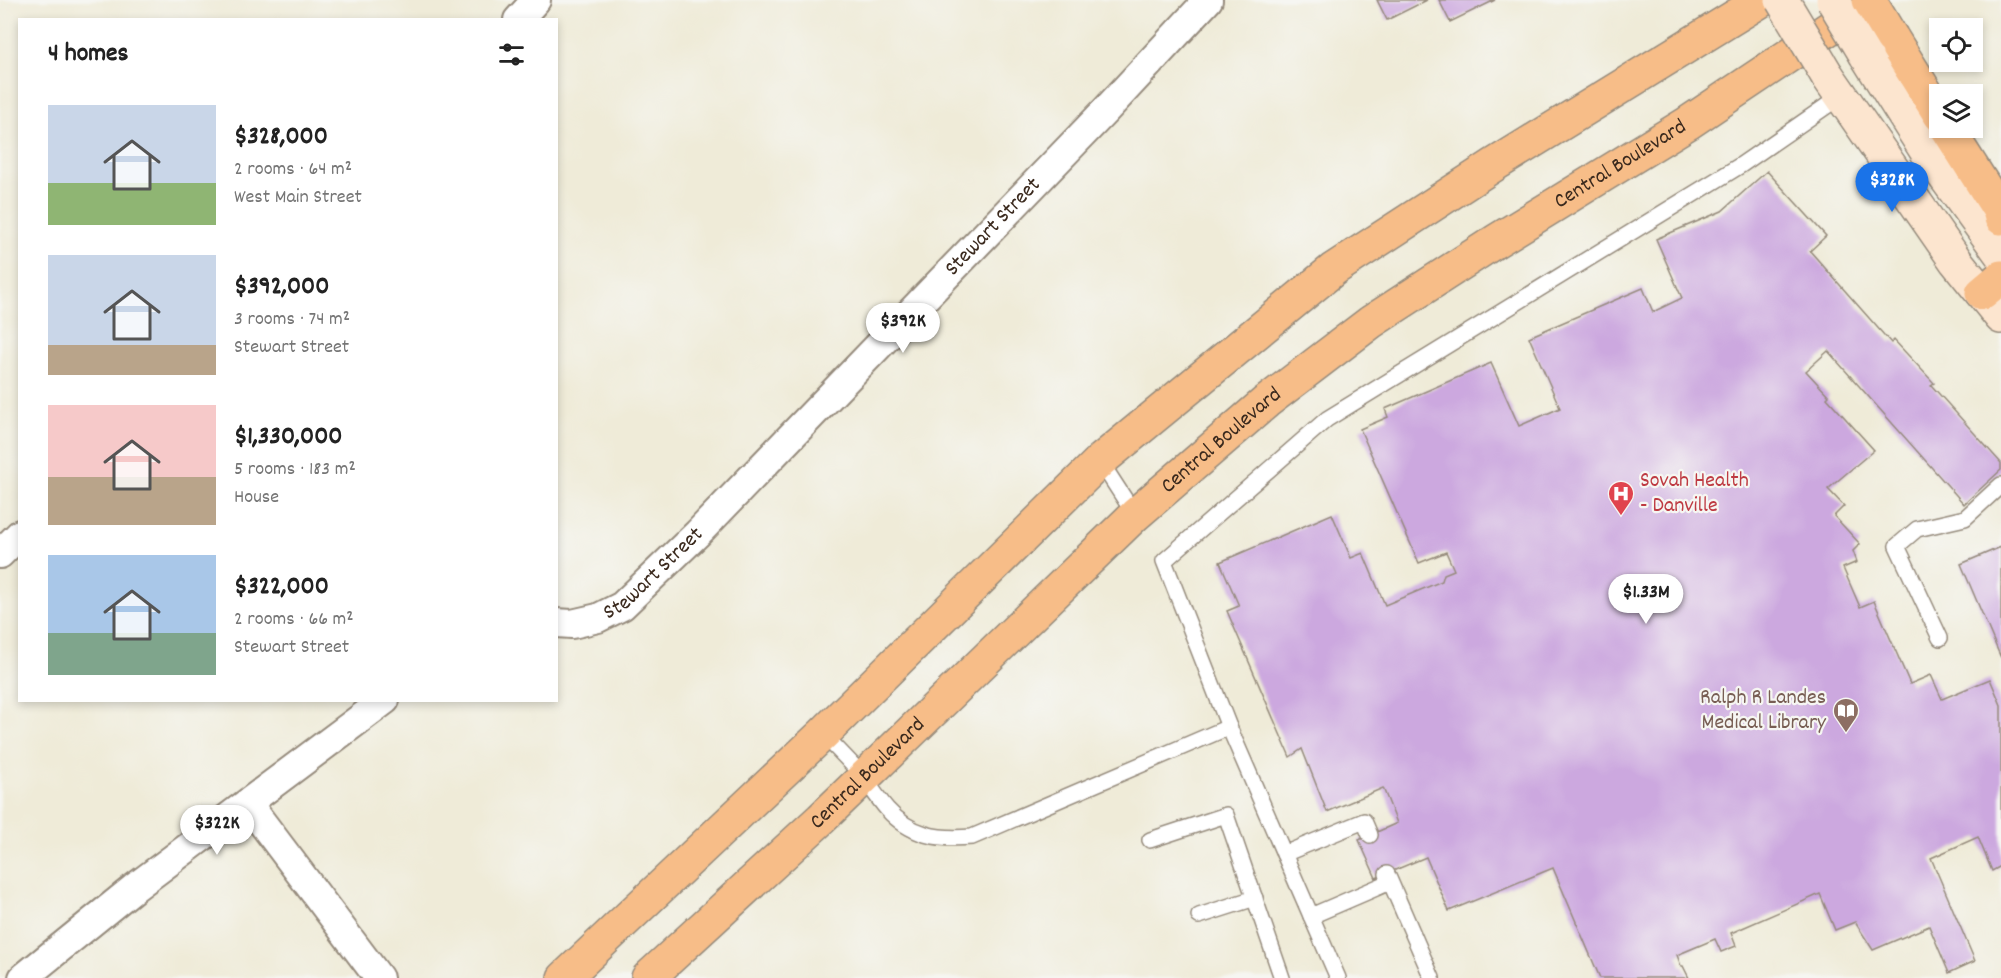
<!DOCTYPE html>
<html lang="en">
<head>
<meta charset="utf-8">
<style>
	:root { --surface:#fff; --page:#f2f2f2; --text:#222; --muted:#767676; --accent:#1a73e8 }
	body { margin:0; font-family:Dekko,sans-serif; background:var(--page); color:var(--text); height:100vh; display:flex; flex-direction:column; font-size:22px; white-space:nowrap }
	* { box-sizing:border-box; margin:0 }
	p { font-size:20px; color:var(--muted) }
	.icon { flex:none; width:33px; height:33px; fill:none; stroke:currentColor; stroke-width:2; stroke-linecap:round; stroke-linejoin:round }
	.map { position:relative; flex:1; overflow:hidden }
	.sheet { position:absolute; left:18px; top:18px; width:540px; height:684px; display:flex; flex-direction:column; background:var(--surface); border-radius:0px; box-shadow:0 3px 9px #0003 }
	.sheet>* { flex:none }
	.controls { position:absolute; left:1929px; top:18px; display:grid; gap:12px }
	.controls a { display:grid; place-items:center; width:54px; height:54px; border-radius:0px; background:var(--surface); box-shadow:0 3px 9px #0003; font-size:30px }
	.price { position:absolute; translate:-50% -51px; padding:0 14px; border-radius:21px; background:#fff; color:#222; font-size:20px; line-height:39px; filter:drop-shadow(0 2px 3px #0008) }
	.price::after { content:''; position:absolute; left:50%; top:36px; width:18px; height:14px; margin-left:-9px; background:inherit; clip-path:polygon(0 0,100% 0,50% 100%) }
	.price.active { background:var(--accent); color:#fff }
	ul { padding:0; list-style:none }
	li { display:flex; align-items:center; gap:18px; height:150px; padding:0 30px }
	li span { display:grid; place-items:center; flex:none; width:168px; height:120px; border-radius:0px; color:#555 }
	li>.icon { margin-inline-start:auto }
	span .icon { width:72px; height:72px; fill:#fffc; stroke-width:1 }
	li b { font-size:26px }
	h2 { display:flex; justify-content:space-between; align-items:center; height:72px; padding:0 30px; font-size:26px }
	.map>svg:first-child { display:block }
</style>
</head>
<body>
<div class="map">
<svg width="2001" height="978" viewBox="0 0 2001 978">
	<rect width="100%" height="100%" fill="#f6f6f2"/>
	<filter id="ink" filterUnits="userSpaceOnUse"><feTurbulence type="fractalNoise" baseFrequency=".0167" numOctaves="2"/><feDisplacementMap in="SourceGraphic" scale="12" xChannelSelector="R" yChannelSelector="G"/><feConvolveMatrix kernelMatrix="1 2 1 2 8 2 1 2 1" color-interpolation-filters="sRGB"/></filter>
	<filter id="wash" filterUnits="userSpaceOnUse"><feTurbulence type="fractalNoise" baseFrequency=".008" numOctaves="4" result="noise"/><feDisplacementMap in="SourceGraphic" scale="24" xChannelSelector="R" yChannelSelector="G"/><feGaussianBlur stdDeviation="1.35" result="paint"/><feColorMatrix in="noise" values="0 0 0 0 0 0 0 0 0 0 0 0 0 0 0 0 0 1.4 0 .05"/><feComposite in="paint" operator="in"/></filter>
	<g filter="url(#wash)">
		<rect width="100%" height="100%" fill="#efebd8"/>
		<g id="blocks">
			<g fill="#cca8df">
				<path d="M1377,0h50l-40,20z"/>
				<path d="M1439,0h56l-45,22z"/>
				<path d="M1767,171l59,65 -16,15 81,92 3,-3 40,43 -3,2 70,78v7l-37,34 -136,-153 -22,20 23,25 -2,2 47,52 -46,39 16,17 -10,10 26,28 -7,7 4,11 -14,6 17,39 14,-6 36,83 21,-9 11,24 48,-20 11,26v161l-9,5 -14,-34 -47,21 44,103 -26,12 -20,-47 -56,24 -18,-28 -20,8 -15,-36 -89,39 5,13 -15,6 -6,-13 -38,16 4,11h2l6,12h-89l-47,-110 -104,43 -23,-54 -50,21 -17,-38 38,-17 -14,-35 -56,24 -25,-63 -12,8 -63,-146 12,-5 -19,-44 112,-48 19,44 12,-5 22,52 57,-24 2,-7 10,-4 -8,-18 -27,11 -59,-134 28,-12 -3,-8 106,-46 28,63 41,-18 -31,-71 114,-49 10,24 29,-14 -26,-59 66,-28z"/>
				<path d="M2001,547v111l-40,-94z"/>
			</g>
		</g>
	</g>
	<g filter="url(#ink)">
		<use href="#blocks" fill-opacity="0" stroke="#958a7b" stroke-width="1.5"/>
		<g fill="none" stroke-linecap="round" stroke-linejoin="round">
			<defs>
				<g id="service">
					<path d="M1100,461l35,54"/>
					<path d="M1940,638l-43,-92 20,-17 48,-11 36,-33"/>
					<path d="M823,734c14,15 29,29 42,45 7,10 14,21 22,30 24,27 51,31 85,28l257,-110"/>
					<path d="M1150,840l76,-25 56,163"/>
					<path d="M1284,854l80,-33 6,14"/>
					<path d="M1387,874l45,104"/>
					<path d="M1199,916l56,-18"/>
					<path d="M1311,916l79,-34"/>
					<path d="M1338,978l-109,-251 -65,-166 163,-142 414,-254 100,-69"/>
				</g>
				<g id="minor">
					<path d="M518,20l18,-20"/>
					<path d="M0,554l20,-20"/>
					<path id="s1" d="M556,623l16,1 26,-6 24,-12 76,-73 407,-422 103,-111"/>
					<path d="M248,804l131,174"/>
					<path d="M23,978l111,-90 251,-188"/>
				</g>
				<g id="secondary">
					<path d="M1866,55l61,97 74,102"/>
					<path d="M1827,75l129,186 45,56"/>
				</g>
				<g id="primary">
					<path d="M1892,38l48,77"/>
					<path d="M1947,128l52,82 2,8"/>
					<path d="M1982,293l19,-16"/>
					<path d="M564,978l259,-244 277,-273 234,-192 160,-104 268,-165"/>
					<path id="s2" d="M648,978l173,-159 314,-304 131,-113 105,-80 125,-81 192,-118 179,-120"/>
				</g>
			</defs>
			<use href="#service" stroke="#958a7b" stroke-width="18"/>
			<use href="#minor" stroke="#958a7b" stroke-width="32"/>
			<use href="#secondary" stroke="#958a7b" stroke-width="36"/>
			<use href="#primary" stroke="#958a7b" stroke-width="36"/>
			<use href="#service" stroke="#fff" stroke-width="15"/>
			<use href="#minor" stroke="#fff" stroke-width="28"/>
			<use href="#secondary" stroke="#fce5cf" stroke-width="33"/>
			<use href="#primary" stroke="#f7bd88" stroke-width="33"/>
			<defs>
				<g id="secondary-bridge">
					<path d="M1782,0l45,75"/>
					<path d="M1833,0l33,55"/>
				</g>
				<path id="primary-bridge" d="M1869,0l23,38"/>
			</defs>
			<use href="#secondary-bridge" stroke="#958a7b" stroke-width="36" stroke-linecap="butt"/>
			<use href="#primary-bridge" stroke="#958a7b" stroke-width="36" stroke-linecap="butt"/>
			<use href="#secondary-bridge" stroke="#fce5cf" stroke-width="33"/>
			<use href="#primary-bridge" stroke="#f7bd88" stroke-width="33"/>
		</g>
	</g>
	<defs>
		<symbol id="hospital-pin" viewBox="-11 -11 22 30"><path d="M0 17L-7.5 6A9.5 9.5 0 1 1 7.5 6Z" fill="#e0444e" stroke="#f6f6f2"/><path d="M-5-5h3v3.5h4V-5h3V5h-3V1.5h-4V5h-3Z" fill="#fff"/></symbol>
		<symbol id="library-pin" viewBox="-11 -11 22 30"><path d="M0 17L-7.5 6A9.5 9.5 0 1 1 7.5 6Z" fill="#8d6e63" stroke="#f6f6f2"/><path d="M-6-4Q-3-5.5-.7-3.5V5Q-3 3-6 4ZM6-4Q3-5.5 .7-3.5V5Q3 3 6 4Z" fill="#fff"/></symbol>
	</defs>
	<g fill-rule="evenodd">
		<use href="#hospital-pin" x="1606" y="479" width="30" height="40"/>
		<use href="#library-pin" x="1831" y="696" width="30" height="40"/>
	</g>
	<g text-anchor="middle" dominant-baseline="central" stroke-width="4.5" stroke-linejoin="round" paint-order="stroke">
		<g font-size="22" fill="#3b2a1e" stroke="#f6f6f2">
			<text stroke="none"><textPath href="#s2" startOffset="1272">Central Boulevard</textPath></text>
			<text stroke="none"><textPath href="#s1" startOffset="600">Stewart Street</textPath></text>
			<text stroke="none"><textPath href="#s2" startOffset="786">Central Boulevard</textPath></text>
			<text stroke="none"><textPath href="#s1" startOffset="114">Stewart Street</textPath></text>
			<text stroke="none"><textPath href="#s2" startOffset="300">Central Boulevard</textPath></text>
		</g>
		<g font-size="22" fill="#be3a42" stroke="#f6f6f2" text-anchor="start">
			<text x="1640" y="481">Sovah Health<tspan x="1640" dy="25">- Danville</tspan></text>
		</g>
		<g font-size="22" fill="#785e54" stroke="#f6f6f2" text-anchor="end">
			<text x="1826" y="698">Ralph R Landes<tspan x="1826" dy="25">Medical Library</tspan></text>
		</g>
	</g>
</svg>
<div class="controls">
<a><svg class="icon" aria-label="locate" viewBox="0 0 24 24"><circle cx="12" cy="12" r="6"/><path d="M12 2v4M12 18v4M2 12h4M18 12h4"/></svg></a>
<a><svg class="icon" aria-label="layers" viewBox="0 0 24 24"><path d="M12 4l9 5-9 5-9-5zM3 14l9 5 9-5"/></svg></a>
</div>
<b class="price active" style="left:1892px;top:213px">$328K</b>
<b class="price" style="left:903px;top:354px">$392K</b>
<b class="price" style="left:1646px;top:625px">$1.33M</b>
<b class="price" style="left:217px;top:856px">$322K</b>
<section class="sheet">
<h2>4 homes<svg class="icon" aria-label="filters" viewBox="0 0 24 24"><path d="M4 7h16M4 17h16"/><circle cx="9" cy="7" r="2"/><circle cx="15" cy="17" r="2"/></svg></h2>
<ul>
<li><span style="background:linear-gradient(#c9d6e8 65%,#8fb573 0)"><svg class="icon" aria-label="home" viewBox="0 0 24 24"><path d="M3 11l9-7 9 7M6 9v11h12V9"/></svg></span><div><b>$328,000</b><p>2 rooms · 64 m²</p><p>West Main Street</p></div></li>
<li><span style="background:linear-gradient(#c9d6e8 75%,#b9a48a 0)"><svg class="icon" aria-label="home" viewBox="0 0 24 24"><path d="M3 11l9-7 9 7M6 9v11h12V9"/></svg></span><div><b>$392,000</b><p>3 rooms · 74 m²</p><p>Stewart Street</p></div></li>
<li><span style="background:linear-gradient(#f6c9c9 60%,#b9a48a 0)"><svg class="icon" aria-label="home" viewBox="0 0 24 24"><path d="M3 11l9-7 9 7M6 9v11h12V9"/></svg></span><div><b>$1,330,000</b><p>5 rooms · 183 m²</p><p>House</p></div></li>
<li><span style="background:linear-gradient(#a9c7e8 65%,#7fa58c 0)"><svg class="icon" aria-label="home" viewBox="0 0 24 24"><path d="M3 11l9-7 9 7M6 9v11h12V9"/></svg></span><div><b>$322,000</b><p>2 rooms · 66 m²</p><p>Stewart Street</p></div></li>
</ul>
</section>
</div>
</body>
</html>
